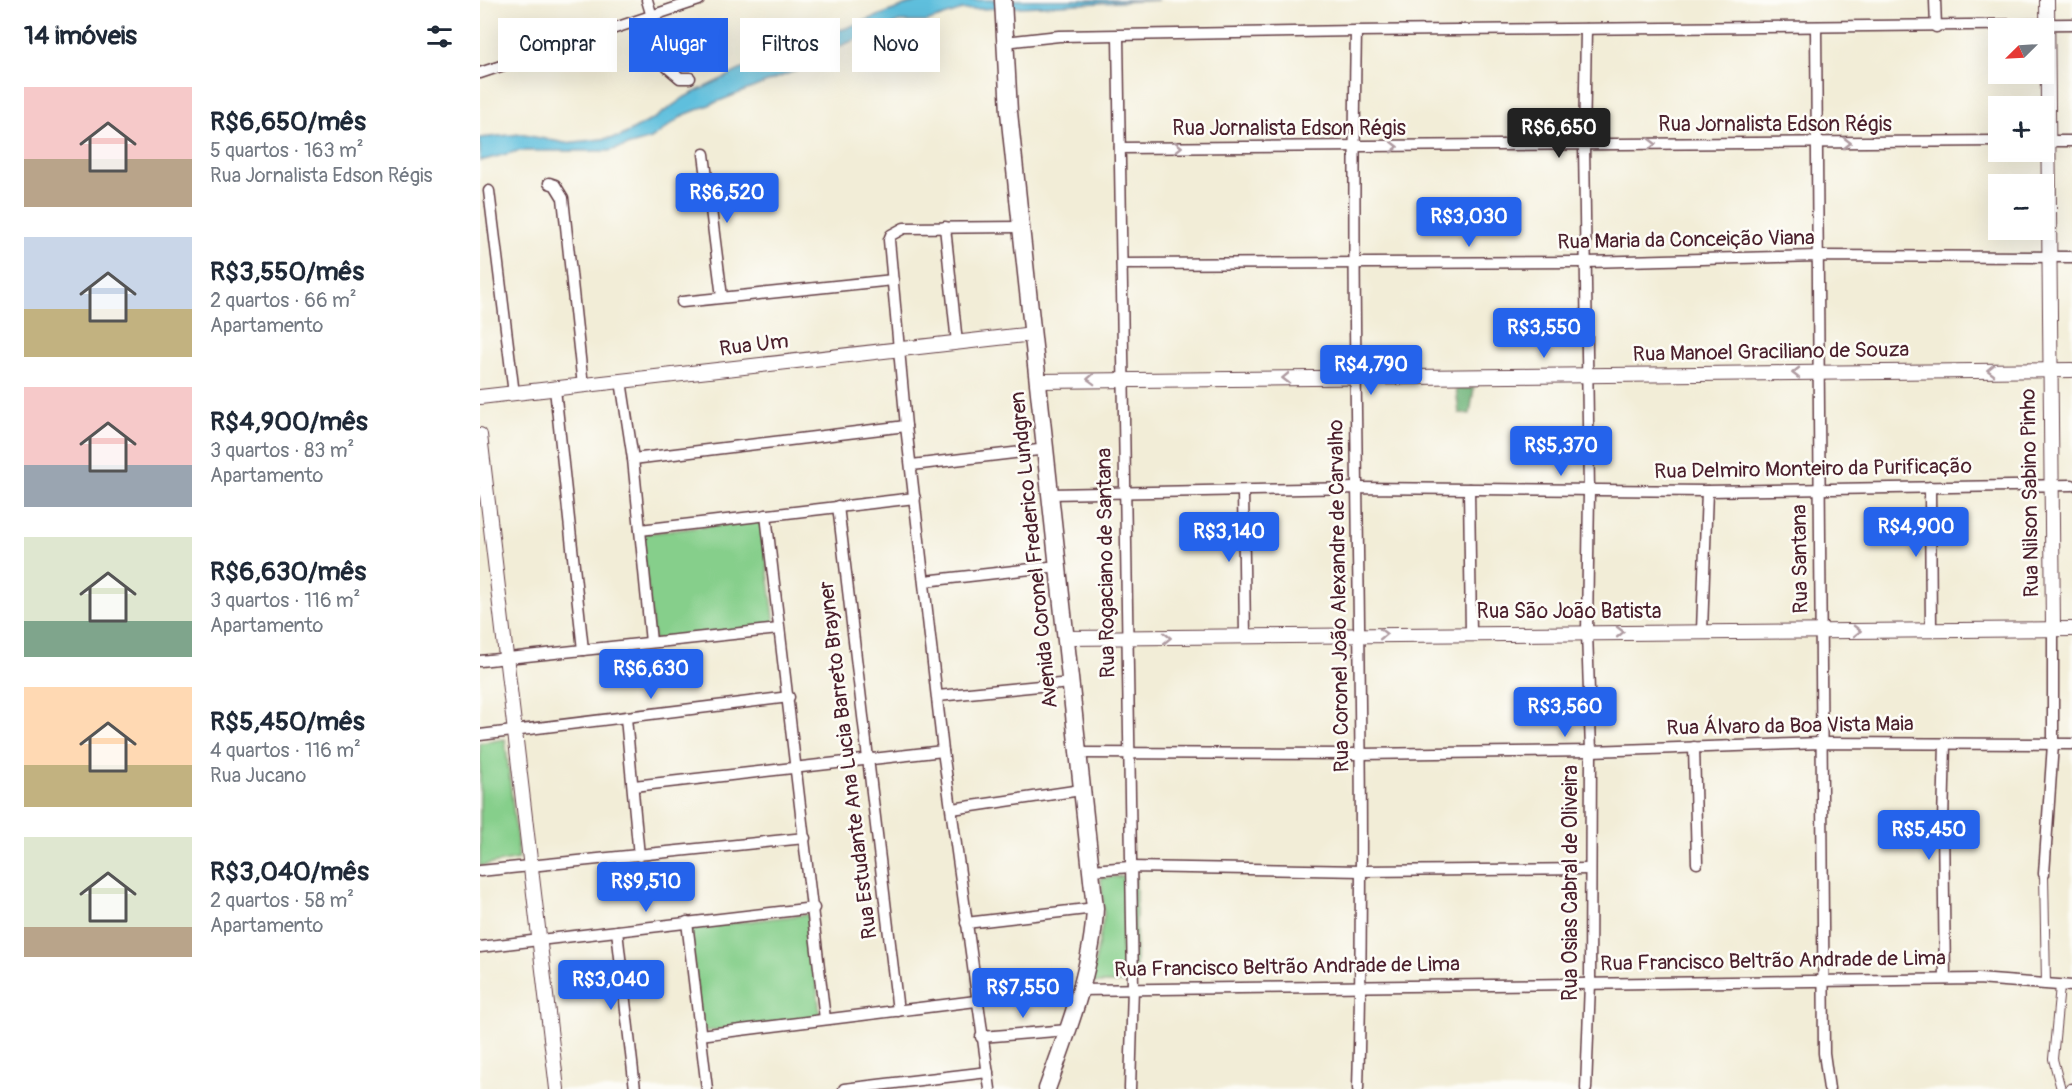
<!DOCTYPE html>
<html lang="pt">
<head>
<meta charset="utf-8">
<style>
	:root { --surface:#fff; --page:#f6f6f7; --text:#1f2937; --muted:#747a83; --accent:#2563eb }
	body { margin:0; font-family:Pangolin,sans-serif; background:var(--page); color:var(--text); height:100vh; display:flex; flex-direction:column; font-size:22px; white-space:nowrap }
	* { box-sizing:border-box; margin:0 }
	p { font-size:20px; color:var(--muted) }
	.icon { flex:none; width:33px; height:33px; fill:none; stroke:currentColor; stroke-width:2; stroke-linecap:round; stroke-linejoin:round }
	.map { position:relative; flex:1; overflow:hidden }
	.sheet { display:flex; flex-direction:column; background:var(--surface); width:480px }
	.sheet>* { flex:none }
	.top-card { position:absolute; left:18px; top:18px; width:570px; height:54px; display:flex; gap:12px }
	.needle { width:39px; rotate:246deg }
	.buttons { position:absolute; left:1508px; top:18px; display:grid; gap:12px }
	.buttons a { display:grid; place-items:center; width:66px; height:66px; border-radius:0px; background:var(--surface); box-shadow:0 6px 24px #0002; font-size:30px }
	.price { position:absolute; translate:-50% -51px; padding:0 14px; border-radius:6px; background:var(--accent); color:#fff; font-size:20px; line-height:39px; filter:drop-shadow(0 2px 3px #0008) }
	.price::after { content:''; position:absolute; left:50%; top:36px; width:18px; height:14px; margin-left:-9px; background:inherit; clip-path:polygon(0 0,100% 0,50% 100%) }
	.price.current { background:#222; color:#fff }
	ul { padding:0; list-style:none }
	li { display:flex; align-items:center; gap:18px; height:150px; padding:0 24px }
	li span { display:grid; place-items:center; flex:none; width:168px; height:120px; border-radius:0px; color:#555 }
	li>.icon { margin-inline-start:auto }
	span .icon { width:72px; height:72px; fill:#fffc; stroke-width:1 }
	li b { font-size:26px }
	h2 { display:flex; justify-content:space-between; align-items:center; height:72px; padding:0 24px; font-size:26px }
	.tag { padding:0 21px; border-radius:0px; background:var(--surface); box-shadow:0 6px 24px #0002; font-size:21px; line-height:54px }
	.tag.current { background:var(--accent); color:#fff }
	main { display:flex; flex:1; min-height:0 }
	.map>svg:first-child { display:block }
</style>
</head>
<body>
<main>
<section class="sheet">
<h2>14 imóveis<svg class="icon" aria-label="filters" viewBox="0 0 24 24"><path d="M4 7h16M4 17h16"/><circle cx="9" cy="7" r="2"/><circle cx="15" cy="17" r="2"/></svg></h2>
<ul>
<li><span style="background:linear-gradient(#f6c9c9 60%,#b9a48a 0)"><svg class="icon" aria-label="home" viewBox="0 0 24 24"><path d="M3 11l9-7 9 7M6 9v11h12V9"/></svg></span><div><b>R$6,650/mês</b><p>5 quartos · 163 m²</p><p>Rua Jornalista Edson Régis</p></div></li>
<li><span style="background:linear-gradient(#c9d6e8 60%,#c2b280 0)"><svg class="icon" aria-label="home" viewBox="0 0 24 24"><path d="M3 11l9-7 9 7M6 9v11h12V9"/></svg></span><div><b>R$3,550/mês</b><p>2 quartos · 66 m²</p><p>Apartamento</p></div></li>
<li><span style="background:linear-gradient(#f6c9c9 65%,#9aa5b1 0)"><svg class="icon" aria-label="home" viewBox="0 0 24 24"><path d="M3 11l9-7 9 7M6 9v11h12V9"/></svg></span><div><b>R$4,900/mês</b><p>3 quartos · 83 m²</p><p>Apartamento</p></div></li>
<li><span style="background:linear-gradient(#dfe7d0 70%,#7fa58c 0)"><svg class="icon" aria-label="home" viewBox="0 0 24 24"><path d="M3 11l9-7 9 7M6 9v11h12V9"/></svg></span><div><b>R$6,630/mês</b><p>3 quartos · 116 m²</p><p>Apartamento</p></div></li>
<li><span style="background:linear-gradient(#ffd9b3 65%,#c2b280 0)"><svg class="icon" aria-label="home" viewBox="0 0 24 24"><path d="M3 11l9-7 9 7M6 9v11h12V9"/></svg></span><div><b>R$5,450/mês</b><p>4 quartos · 116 m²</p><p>Rua Jucano</p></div></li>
<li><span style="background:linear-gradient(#dfe7d0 75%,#b9a48a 0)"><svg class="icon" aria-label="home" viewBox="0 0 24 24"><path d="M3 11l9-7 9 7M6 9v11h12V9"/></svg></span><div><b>R$3,040/mês</b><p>2 quartos · 58 m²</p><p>Apartamento</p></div></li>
</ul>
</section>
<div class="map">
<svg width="1592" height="1089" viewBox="0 0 1592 1089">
	<rect width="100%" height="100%" fill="#fdfcf7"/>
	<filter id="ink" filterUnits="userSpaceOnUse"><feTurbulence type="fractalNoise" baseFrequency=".0167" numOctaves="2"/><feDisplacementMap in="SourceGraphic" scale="12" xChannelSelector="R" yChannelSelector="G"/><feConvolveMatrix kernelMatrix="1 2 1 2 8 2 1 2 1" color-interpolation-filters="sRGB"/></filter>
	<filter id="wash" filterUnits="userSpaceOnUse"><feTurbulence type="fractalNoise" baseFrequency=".008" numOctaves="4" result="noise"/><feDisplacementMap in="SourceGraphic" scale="24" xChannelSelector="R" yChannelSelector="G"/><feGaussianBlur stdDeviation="1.35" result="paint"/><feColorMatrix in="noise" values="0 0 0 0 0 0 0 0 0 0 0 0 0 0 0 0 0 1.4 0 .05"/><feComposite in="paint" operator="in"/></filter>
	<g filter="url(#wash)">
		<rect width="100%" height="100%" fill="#f2edd7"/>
		<g fill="#86cf8b" stroke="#68775b" stroke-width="1.5">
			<path d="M281,520l14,105 -121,15 -13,-106z"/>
			<path d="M25,739l14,120 -39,7v-123z"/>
			<path d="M656,875v108h-45l13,-68 -3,-37z"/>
			<path d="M330,914l10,103 -119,15 -11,-104z"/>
		</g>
		<path fill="#6cb277" stroke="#5b6851" stroke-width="1.5" d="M976,388h18l-4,26 -11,-1z"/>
		<path fill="#5fbfdd" stroke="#546f84" stroke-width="1.5" d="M453,0h226l-197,10 -36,12h-27l-71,29 -33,20 -111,44 -33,24 -42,12h-91l-38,10v-23l40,-4 45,9 55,-6 35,-19 30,-21 124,-61 35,-7 65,-25z"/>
	</g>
	<g filter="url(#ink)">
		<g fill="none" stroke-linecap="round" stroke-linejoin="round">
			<defs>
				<g id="pedestrian">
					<path d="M1564,874l2,111"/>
					<path d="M1580,986l-7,73 8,30"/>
				</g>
				<g id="minor">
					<path d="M167,0l20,67 13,11h10"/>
					<path d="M1455,0l1,27"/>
					<path d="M1336,28l8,1025 5,36"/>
					<path d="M876,31c-7,353 12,705 2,1058"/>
					<path d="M638,36l15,951 -3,102"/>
					<path d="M525,42l54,-6 297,-5 716,-7"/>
					<path d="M0,73l219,-73"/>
					<path d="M1563,141h29"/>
					<path d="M640,148l878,-7"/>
					<path d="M224,154l18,143"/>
					<path d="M69,183l6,2 8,13 20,188"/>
					<path d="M9,191l25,203"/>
					<path d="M465,227l12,116"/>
					<path d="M642,264l465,-2 230,-6 255,1"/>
					<path d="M202,302l211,-22"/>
					<path d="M141,381l12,78 18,183"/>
					<path d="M75,389l28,261"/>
					<path d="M153,459l273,-33"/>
					<path d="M432,465l135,-16"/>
					<path d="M1450,487l1,142"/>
					<path d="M989,489l2,144"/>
					<path d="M763,491l2,145"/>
					<path d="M571,494l306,-6 350,3 365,-6"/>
					<path d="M358,506l60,505"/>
					<path d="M286,515l59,504"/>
					<path d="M160,530l275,-32"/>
					<path d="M445,581l133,-15"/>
					<path d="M1222,631l5,-140"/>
					<path d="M0,661l299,-32"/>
					<path d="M458,696l132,-13"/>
					<path d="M146,718l13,138"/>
					<path d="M0,735l309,-38"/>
					<path d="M1214,747l3,116"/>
					<path d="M596,753l284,1 231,-3 229,-8 252,1"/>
					<path d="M154,786l309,-35"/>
					<path d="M472,809l129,-19"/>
					<path d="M612,870l38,-3 232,4 228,-2"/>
					<path d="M0,871l325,-33"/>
					<path d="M1564,874l9,-130v-115"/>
					<path d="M207,922l20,167"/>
					<path d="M486,923l129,-15"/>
					<path d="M137,931l18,158"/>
					<path d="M0,947l334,-39"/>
					<path d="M1465,979l-2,-156 2,-80"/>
					<path d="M598,990l900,-11 94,7"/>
					<path d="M220,1035l276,-34"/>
					<path d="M501,1037l87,-7"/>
					<path d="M364,1089l144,-17"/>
					<path d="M510,1089l-47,-338 -37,-325 -17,-186 2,-5 13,-7 117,-1"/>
					<path d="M1106,1089l4,-106 1,-232 -4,-119 2,-141 -5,-346 2,-116"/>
					<path d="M1591,1089h1"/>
				</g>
				<g id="tertiary">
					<path d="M1567,0l6,629"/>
					<path d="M559,381l1033,-11"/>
					<path d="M0,397l553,-63"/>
					<path d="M0,435l77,654"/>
					<path d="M586,638l1006,-9"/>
				</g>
				<path id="primary" d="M523,0l6,112 12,115 74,681c-2,59 -28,125 -48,181"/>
			</defs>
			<use href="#pedestrian" stroke="#633e45" stroke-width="10"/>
			<use href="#minor" stroke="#633e45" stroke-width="13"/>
			<use href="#tertiary" stroke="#633e45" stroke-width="16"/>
			<use href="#primary" stroke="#633e45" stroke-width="19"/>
			<use href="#pedestrian" stroke="#fff" stroke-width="8"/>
			<use href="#minor" stroke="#fff" stroke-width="10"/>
			<use href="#tertiary" stroke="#fff" stroke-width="14"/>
			<use href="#primary" stroke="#fff" stroke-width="16"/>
		</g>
		<defs><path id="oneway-chevron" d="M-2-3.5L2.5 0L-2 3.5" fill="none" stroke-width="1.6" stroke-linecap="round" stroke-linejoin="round" transform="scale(1.5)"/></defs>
		<g stroke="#ae9aa0">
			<use href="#oneway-chevron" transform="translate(1367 143)"/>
			<use href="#oneway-chevron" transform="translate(1172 144) rotate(-1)"/>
			<use href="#oneway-chevron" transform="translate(698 147) rotate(-1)"/>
			<use href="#oneway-chevron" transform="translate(914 147) rotate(-1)"/>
			<use href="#oneway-chevron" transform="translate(1511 370) rotate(179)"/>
			<use href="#oneway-chevron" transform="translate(1316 373) rotate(180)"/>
			<use href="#oneway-chevron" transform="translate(806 378) rotate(179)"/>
			<use href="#oneway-chevron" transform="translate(611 379) rotate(178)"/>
			<use href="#oneway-chevron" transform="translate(1377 631) rotate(-1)"/>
			<use href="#oneway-chevron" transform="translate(1140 632) rotate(-1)"/>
			<use href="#oneway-chevron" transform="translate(903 634) rotate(-1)"/>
			<use href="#oneway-chevron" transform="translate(687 638) rotate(-1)"/>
		</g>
	</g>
	<g text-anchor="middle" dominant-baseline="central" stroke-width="5" stroke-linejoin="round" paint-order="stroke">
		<g font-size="21" fill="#4a1f2b" stroke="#fdfcf7">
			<text x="1295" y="124">Rua Jornalista Edson Régis</text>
			<text x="809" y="128">Rua Jornalista Edson Régis</text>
			<text transform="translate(1206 240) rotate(-1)">Rua Maria da Conceição Viana</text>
			<text transform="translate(274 345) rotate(-7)">Rua Um</text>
			<text transform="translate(1291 352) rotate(-1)">Rua Manoel Graciliano de Souza</text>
			<text transform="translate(1333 469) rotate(-1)">Rua Delmiro Monteiro da Purificação</text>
			<text transform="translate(1550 493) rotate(-91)">Rua Nilson Sabino Pinho</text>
			<text transform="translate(554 550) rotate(-96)">Avenida Coronel Frederico Lundgren</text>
			<text transform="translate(1320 559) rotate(-91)">Rua Santana</text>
			<text transform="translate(626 563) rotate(-91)">Rua Rogaciano de Santana</text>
			<text transform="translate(859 596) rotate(-91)">Rua Coronel João Alexandre de Carvalho</text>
			<text x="1089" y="611">Rua São João Batista</text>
			<text transform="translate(1310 726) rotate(-1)">Rua Álvaro da Boa Vista Maia</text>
			<text transform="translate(368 760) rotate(-97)">Rua Estudante Ana Lucia Barreto Brayner</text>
			<text transform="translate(1090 883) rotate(-90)">Rua Osias Cabral de Oliveira</text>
			<text transform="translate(1293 961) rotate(-1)">Rua Francisco Beltrão Andrade de Lima</text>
			<text transform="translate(807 967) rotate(-1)">Rua Francisco Beltrão Andrade de Lima</text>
		</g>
	</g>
</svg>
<div class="buttons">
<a><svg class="needle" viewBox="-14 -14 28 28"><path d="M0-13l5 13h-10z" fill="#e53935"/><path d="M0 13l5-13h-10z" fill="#747a83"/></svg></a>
<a>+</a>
<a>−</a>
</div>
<b class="price current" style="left:1079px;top:159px">R$6,650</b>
<b class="price" style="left:247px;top:224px">R$6,520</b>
<b class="price" style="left:989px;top:248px">R$3,030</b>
<b class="price" style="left:1064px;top:359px">R$3,550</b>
<b class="price" style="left:891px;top:396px">R$4,790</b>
<b class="price" style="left:1081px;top:477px">R$5,370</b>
<b class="price" style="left:1436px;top:558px">R$4,900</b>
<b class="price" style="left:749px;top:563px">R$3,140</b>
<b class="price" style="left:171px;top:700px">R$6,630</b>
<b class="price" style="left:1085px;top:738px">R$3,560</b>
<b class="price" style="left:1449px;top:861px">R$5,450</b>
<b class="price" style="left:166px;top:913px">R$9,510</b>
<b class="price" style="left:131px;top:1011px">R$3,040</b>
<b class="price" style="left:543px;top:1019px">R$7,550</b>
<div class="top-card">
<a class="tag">Comprar</a>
<a class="tag current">Alugar</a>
<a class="tag">Filtros</a>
<a class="tag">Novo</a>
</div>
</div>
</main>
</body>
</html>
